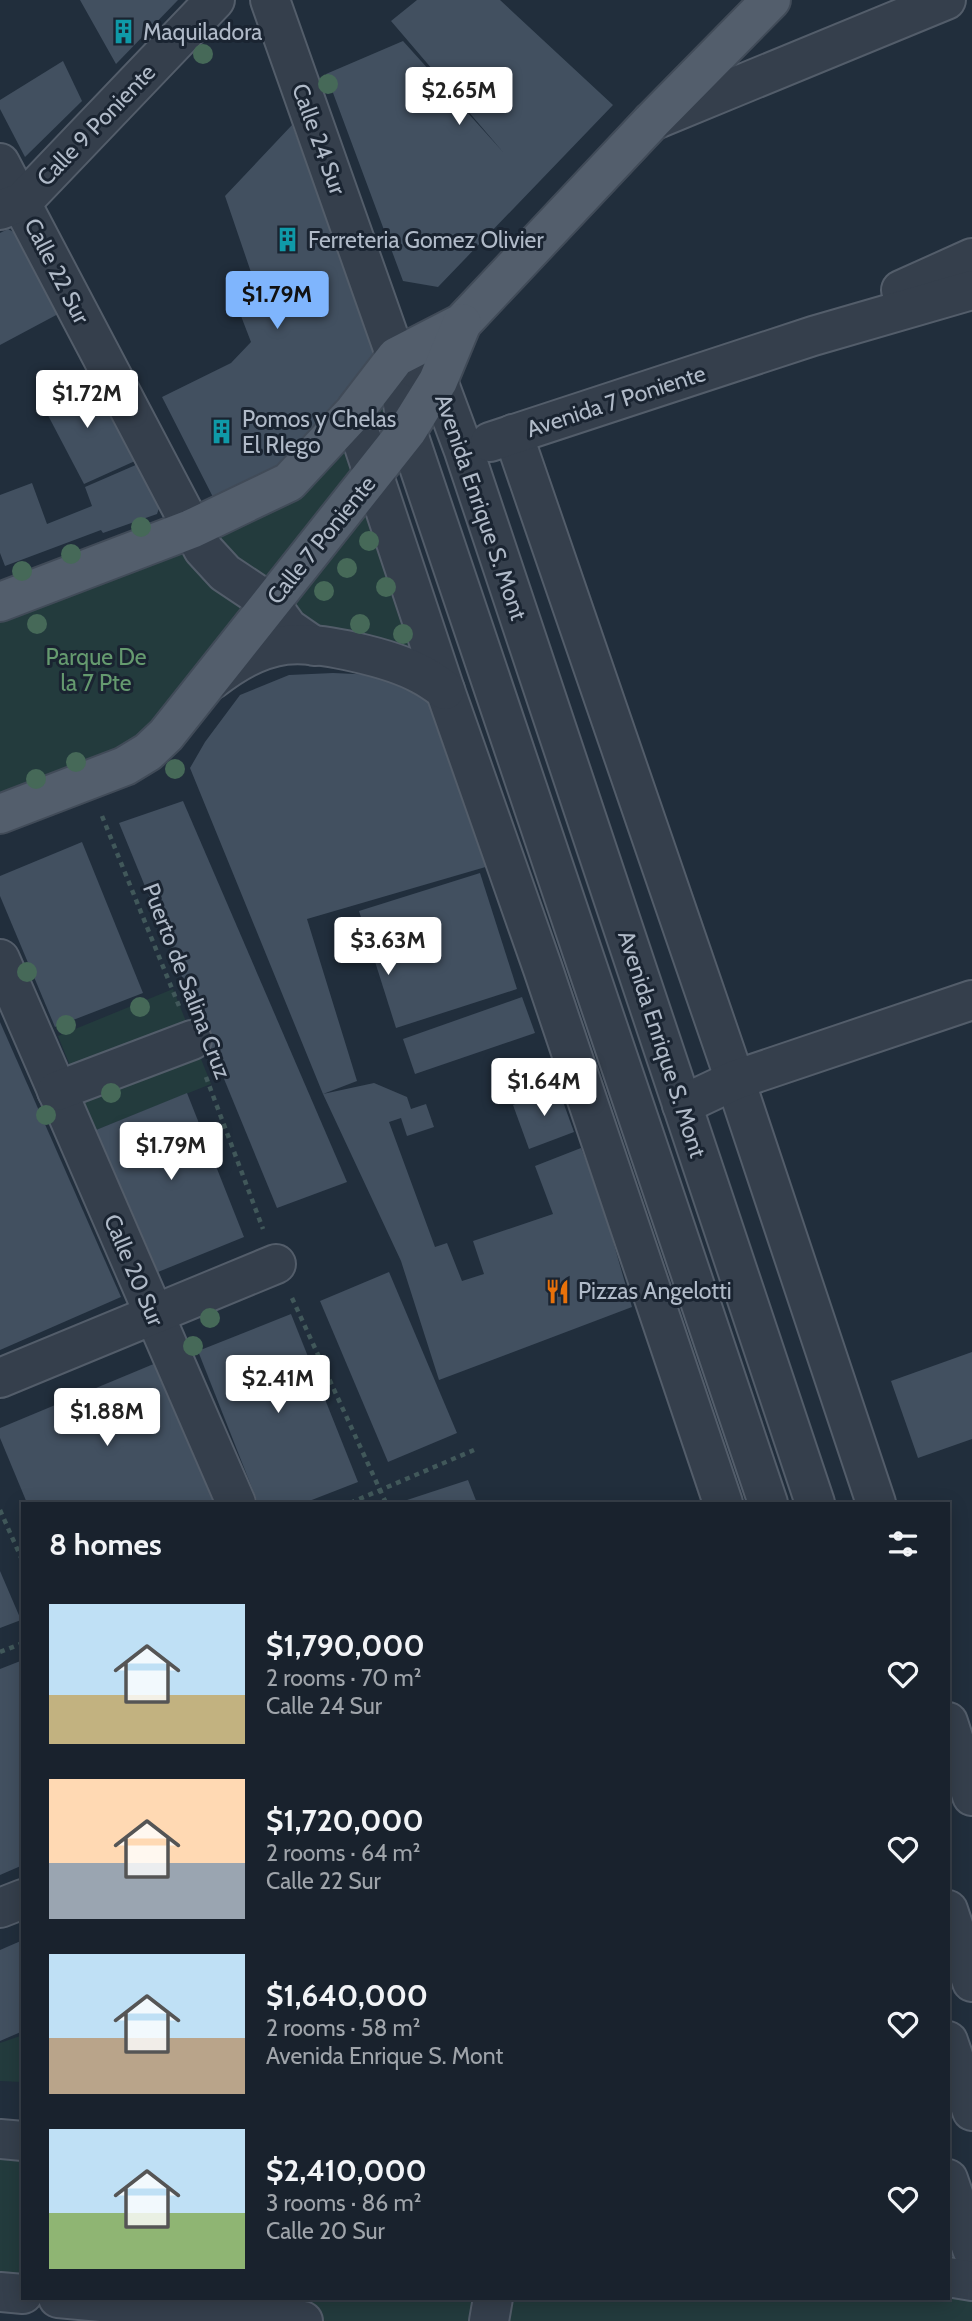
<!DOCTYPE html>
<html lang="en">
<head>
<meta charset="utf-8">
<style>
	:root { --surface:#19222d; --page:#222a35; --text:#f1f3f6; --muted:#9fa4aa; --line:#373f49; --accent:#7fb5fd }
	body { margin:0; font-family:Cabin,sans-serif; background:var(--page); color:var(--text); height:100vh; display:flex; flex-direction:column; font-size:26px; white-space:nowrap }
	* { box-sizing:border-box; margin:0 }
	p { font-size:23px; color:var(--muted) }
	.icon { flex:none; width:38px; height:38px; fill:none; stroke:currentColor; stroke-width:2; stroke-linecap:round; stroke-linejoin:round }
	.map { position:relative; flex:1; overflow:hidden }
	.drawer { position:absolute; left:21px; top:1502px; width:929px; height:798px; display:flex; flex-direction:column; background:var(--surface); border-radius:0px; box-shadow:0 4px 18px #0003,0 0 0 2px var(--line) }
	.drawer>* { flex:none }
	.price { position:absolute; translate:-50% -60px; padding:0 16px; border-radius:7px; background:#fff; color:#222; font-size:23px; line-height:46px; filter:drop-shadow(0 2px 4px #0008) }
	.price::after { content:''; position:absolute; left:50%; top:42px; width:21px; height:16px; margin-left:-10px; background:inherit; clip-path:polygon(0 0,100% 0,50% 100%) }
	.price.on { background:var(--accent); color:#111 }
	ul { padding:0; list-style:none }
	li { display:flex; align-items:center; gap:21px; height:175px; padding:0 28px }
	li span { display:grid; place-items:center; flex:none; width:196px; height:140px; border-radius:0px; color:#555 }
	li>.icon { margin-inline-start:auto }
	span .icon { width:84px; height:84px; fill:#fffc; stroke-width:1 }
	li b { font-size:30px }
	h2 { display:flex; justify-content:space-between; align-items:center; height:84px; padding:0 28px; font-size:30px }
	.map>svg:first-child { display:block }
</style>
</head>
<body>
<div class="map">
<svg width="972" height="2321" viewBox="0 0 972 2321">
	<rect width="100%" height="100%" fill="#212e3c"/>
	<g fill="#233b3d">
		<path d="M382,383l22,41 -30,48 71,218 -160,-45 -119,90 -166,79v-209l193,-75z"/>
		<path d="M173,989l38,95 -115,46 -38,-94z"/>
		<path d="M23,2035v47l-23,-1v-38z"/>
		<path d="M0,2139l23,2v151l-23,-2z"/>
		<path d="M949,2277l23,4v40h-662l-234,-23h872z"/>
	</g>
	<g fill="#425060">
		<path d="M80,0h98l-62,64z"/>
		<path d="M417,0h83l113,105 -175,182 -35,-6 -77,-207 77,-33 100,111 -112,-131z"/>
		<path d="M63,61l19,40 -57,56 -25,-48v-9z"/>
		<path d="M292,125l86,225 -96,117 -67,34 -53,-104 69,-34 20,-21 -15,-39 19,-19 -30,-88z"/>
		<path d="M8,229l11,6 41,78 -60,32v-112z"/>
		<path d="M88,374l47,87 -51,23 -43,-82z"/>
		<path d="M138,464l24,35 -5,15 -54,19 -2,-3 -96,36 -5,-13v-58l32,-12 15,41 45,-18 -7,-19z"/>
		<path d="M333,673l65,3 32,19 59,171 -182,53 50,162 -34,13 51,-11 33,14 4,12 15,-5 8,23 -27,9 -6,-18 -12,4 46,125 12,-4 15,38 22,-7 -11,-33 80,-27 -18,-48 46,-18 19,48 32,111 -193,73 -38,-119 -78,-167 -133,-326 15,-26 35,-47 49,-20z"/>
		<path d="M183,801l164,381 -70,26 -158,-385z"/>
		<path d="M82,842l61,151 -88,34 -55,-131v-20z"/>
		<path d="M480,873l37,116 -121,39 -37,-117z"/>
		<path d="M522,997l13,36 -120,41 -12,-35z"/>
		<path d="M0,1022l121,275 -121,53z"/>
		<path d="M558,1088l16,44 -45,17 -16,-44z"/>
		<path d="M187,1093l57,144 -86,35 -62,-142z"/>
		<path d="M389,1272l68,161 -69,29 -68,-161z"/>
		<path d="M291,1314l67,168 -54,21h-46l-60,-152z"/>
		<path d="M972,1352v87l-54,19 -27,-77z"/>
		<path d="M156,1363l58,140h-187l-27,-65v-10z"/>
		<path d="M468,1480l9,23h-69l-1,-3z"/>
		<path d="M0,1571l21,49 -21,8z"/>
		<path d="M23,1660v205l-23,10v-206z"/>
		<path d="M23,1940v91l-23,10v-91z"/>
	</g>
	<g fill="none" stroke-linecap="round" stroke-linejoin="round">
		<defs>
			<g id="minor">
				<path d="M270,0l126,357 11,74 361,1072"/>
				<path d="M652,121l294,-121"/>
				<path d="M0,163l203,386 22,24 45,30 18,25 26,18"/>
				<path d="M0,210l22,-8 193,-202"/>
				<path d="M901,290l71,-32"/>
				<path d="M413,367l25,14 26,70 351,1052"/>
				<path d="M353,413l92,277 98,279 180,534"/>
				<path d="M513,434l222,646 141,423"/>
				<path d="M490,442l323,-106 159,-46"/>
				<path d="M212,680c22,-17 45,-31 73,-35 34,-4 107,13 137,30 8,4 16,10 23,15"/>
				<path d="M0,959l236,544"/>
				<path d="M57,1091l135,-51"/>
				<path d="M682,1105l53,-25 237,-80"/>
				<path d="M0,1378l276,-114"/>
				<path d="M948,1722l24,74"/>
				<path d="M0,1908l23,-9"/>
				<path d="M948,1910l24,72"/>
				<path d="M948,2041l24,70"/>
				<path d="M0,2139l23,2"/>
				<path d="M948,2179l24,70"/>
				<path d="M948,2277l24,4"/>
				<path d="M0,2292l23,2"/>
				<path d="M58,2298l245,23"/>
				<path d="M489,2321l4,-23"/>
			</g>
			<g id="major">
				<path d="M0,602l191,-73 98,-47 64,-69 43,-56 66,-34 190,-202 119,-121"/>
				<path d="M0,814l125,-48 23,-14 18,-17 241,-304 31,-50 24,-58"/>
			</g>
		</defs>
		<use href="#minor" stroke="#535d6a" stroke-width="42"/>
		<use href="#major" stroke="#414b58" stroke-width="42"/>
		<g stroke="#41585a" stroke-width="4.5" stroke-dasharray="5 5" stroke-linecap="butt">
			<path d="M102,816l77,190"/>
			<path d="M206,1077l57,152"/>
			<path d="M292,1298l94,205"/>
			<path d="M350,1503l124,-53"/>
			<path d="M0,1510l23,52"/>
			<path d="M0,1652l23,-9"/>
		</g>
		<use href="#minor" stroke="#353f4c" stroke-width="38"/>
		<use href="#major" stroke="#535e6c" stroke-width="38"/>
	</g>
	<g fill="#466958">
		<circle cx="203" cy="54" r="10"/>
		<circle cx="328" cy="84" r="10"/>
		<circle cx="141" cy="527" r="10"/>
		<circle cx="369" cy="541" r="10"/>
		<circle cx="71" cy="554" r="10"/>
		<circle cx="347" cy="568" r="10"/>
		<circle cx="22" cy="571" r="10"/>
		<circle cx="386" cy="587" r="10"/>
		<circle cx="324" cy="591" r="10"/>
		<circle cx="37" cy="624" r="10"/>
		<circle cx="360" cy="624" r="10"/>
		<circle cx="403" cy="634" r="10"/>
		<circle cx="76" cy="762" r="10"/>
		<circle cx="175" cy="769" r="10"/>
		<circle cx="36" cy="779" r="10"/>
		<circle cx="27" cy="972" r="10"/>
		<circle cx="140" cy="1007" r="10"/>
		<circle cx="66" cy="1025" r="10"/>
		<circle cx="111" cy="1093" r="10"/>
		<circle cx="46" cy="1115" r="10"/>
		<circle cx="210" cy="1318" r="10"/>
		<circle cx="193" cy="1346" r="10"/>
	</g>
	<defs>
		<symbol id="building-bare" viewBox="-9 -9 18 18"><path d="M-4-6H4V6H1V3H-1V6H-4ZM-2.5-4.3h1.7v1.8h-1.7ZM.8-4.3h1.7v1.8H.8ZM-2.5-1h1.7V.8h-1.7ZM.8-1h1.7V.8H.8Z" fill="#0f9aa8" stroke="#1a2431" stroke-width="2.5" paint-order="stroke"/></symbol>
		<symbol id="restaurant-bare" viewBox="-9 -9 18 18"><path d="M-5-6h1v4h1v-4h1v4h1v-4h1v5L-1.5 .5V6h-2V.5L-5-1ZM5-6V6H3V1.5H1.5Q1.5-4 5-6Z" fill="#e8710a" stroke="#1a2431" stroke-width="2.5" paint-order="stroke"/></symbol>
	</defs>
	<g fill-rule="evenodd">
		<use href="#building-bare" x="106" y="14" width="35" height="35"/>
		<use href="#building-bare" x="270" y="222" width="35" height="35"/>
		<use href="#building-bare" x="204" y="414" width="35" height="35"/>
		<use href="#restaurant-bare" x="540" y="1274" width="35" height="35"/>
	</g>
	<g text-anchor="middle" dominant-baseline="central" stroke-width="6" stroke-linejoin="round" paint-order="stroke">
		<g font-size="23" fill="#b0bac8" stroke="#1a2431" text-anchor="start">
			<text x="143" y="32">Maquiladora</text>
			<text x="308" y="240">Ferreteria Gomez Olivier</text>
			<text x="242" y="419">Pomos y Chelas<tspan x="242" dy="26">El RIego</tspan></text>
			<text x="578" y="1291">Pizzas Angelotti</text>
		</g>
		<g font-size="23" fill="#b0bac8" stroke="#1a2431">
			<text transform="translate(96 125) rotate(-46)">Calle 9 Poniente</text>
			<text transform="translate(319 139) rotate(70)">Calle 24 Sur</text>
			<text transform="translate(57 271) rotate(63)">Calle 22 Sur</text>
			<text transform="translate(616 401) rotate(-18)">Avenida 7 Poniente</text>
			<text transform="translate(481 507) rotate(71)">Avenida Enrique S. Mont</text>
			<text transform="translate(321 540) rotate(-51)">Calle 7 Poniente</text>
			<text transform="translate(187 981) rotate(69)">Puerto de Salina Cruz</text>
			<text transform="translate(662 1044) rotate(72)">Avenida Enrique S. Mont</text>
			<text transform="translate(134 1270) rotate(67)">Calle 20 Sur</text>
		</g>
		<g font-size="23" fill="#659a6f" stroke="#1a2431">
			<text x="96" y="657">Parque De<tspan x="96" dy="26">la 7 Pte</tspan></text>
		</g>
	</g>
</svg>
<b class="price" style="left:459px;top:127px">$2.65M</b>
<b class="price on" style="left:277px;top:331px">$1.79M</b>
<b class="price" style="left:87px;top:430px">$1.72M</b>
<b class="price" style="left:388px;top:977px">$3.63M</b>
<b class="price" style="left:544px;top:1118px">$1.64M</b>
<b class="price" style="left:171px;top:1182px">$1.79M</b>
<b class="price" style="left:278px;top:1415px">$2.41M</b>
<b class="price" style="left:107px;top:1448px">$1.88M</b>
<section class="drawer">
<h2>8 homes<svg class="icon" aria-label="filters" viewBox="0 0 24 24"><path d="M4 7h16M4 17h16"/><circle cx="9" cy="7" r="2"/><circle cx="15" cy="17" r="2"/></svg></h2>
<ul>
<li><span style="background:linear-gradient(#bfe0f5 65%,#c2b280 0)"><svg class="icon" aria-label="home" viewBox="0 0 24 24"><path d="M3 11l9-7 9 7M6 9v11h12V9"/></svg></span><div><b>$1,790,000</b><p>2 rooms · 70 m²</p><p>Calle 24 Sur</p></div><svg class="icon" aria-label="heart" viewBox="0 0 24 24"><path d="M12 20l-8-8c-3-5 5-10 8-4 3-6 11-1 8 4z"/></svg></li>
<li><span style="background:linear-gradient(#ffd9b3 60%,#9aa5b1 0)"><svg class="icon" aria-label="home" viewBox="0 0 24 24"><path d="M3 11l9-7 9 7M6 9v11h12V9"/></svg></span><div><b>$1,720,000</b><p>2 rooms · 64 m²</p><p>Calle 22 Sur</p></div><svg class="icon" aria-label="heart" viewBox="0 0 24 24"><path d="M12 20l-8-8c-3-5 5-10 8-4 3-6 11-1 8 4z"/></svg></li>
<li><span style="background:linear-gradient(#bfe0f5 60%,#b9a48a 0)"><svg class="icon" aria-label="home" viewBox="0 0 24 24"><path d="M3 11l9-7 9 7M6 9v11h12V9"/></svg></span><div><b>$1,640,000</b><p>2 rooms · 58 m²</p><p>Avenida Enrique S. Mont</p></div><svg class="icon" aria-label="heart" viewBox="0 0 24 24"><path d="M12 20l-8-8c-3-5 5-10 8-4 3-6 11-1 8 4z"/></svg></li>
<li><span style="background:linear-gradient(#bfe0f5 60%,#8fb573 0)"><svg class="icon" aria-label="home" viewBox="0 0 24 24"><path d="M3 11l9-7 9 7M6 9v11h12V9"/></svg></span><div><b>$2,410,000</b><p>3 rooms · 86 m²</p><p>Calle 20 Sur</p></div><svg class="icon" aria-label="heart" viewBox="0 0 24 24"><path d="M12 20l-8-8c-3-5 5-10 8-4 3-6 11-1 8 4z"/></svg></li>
</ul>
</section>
</div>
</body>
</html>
